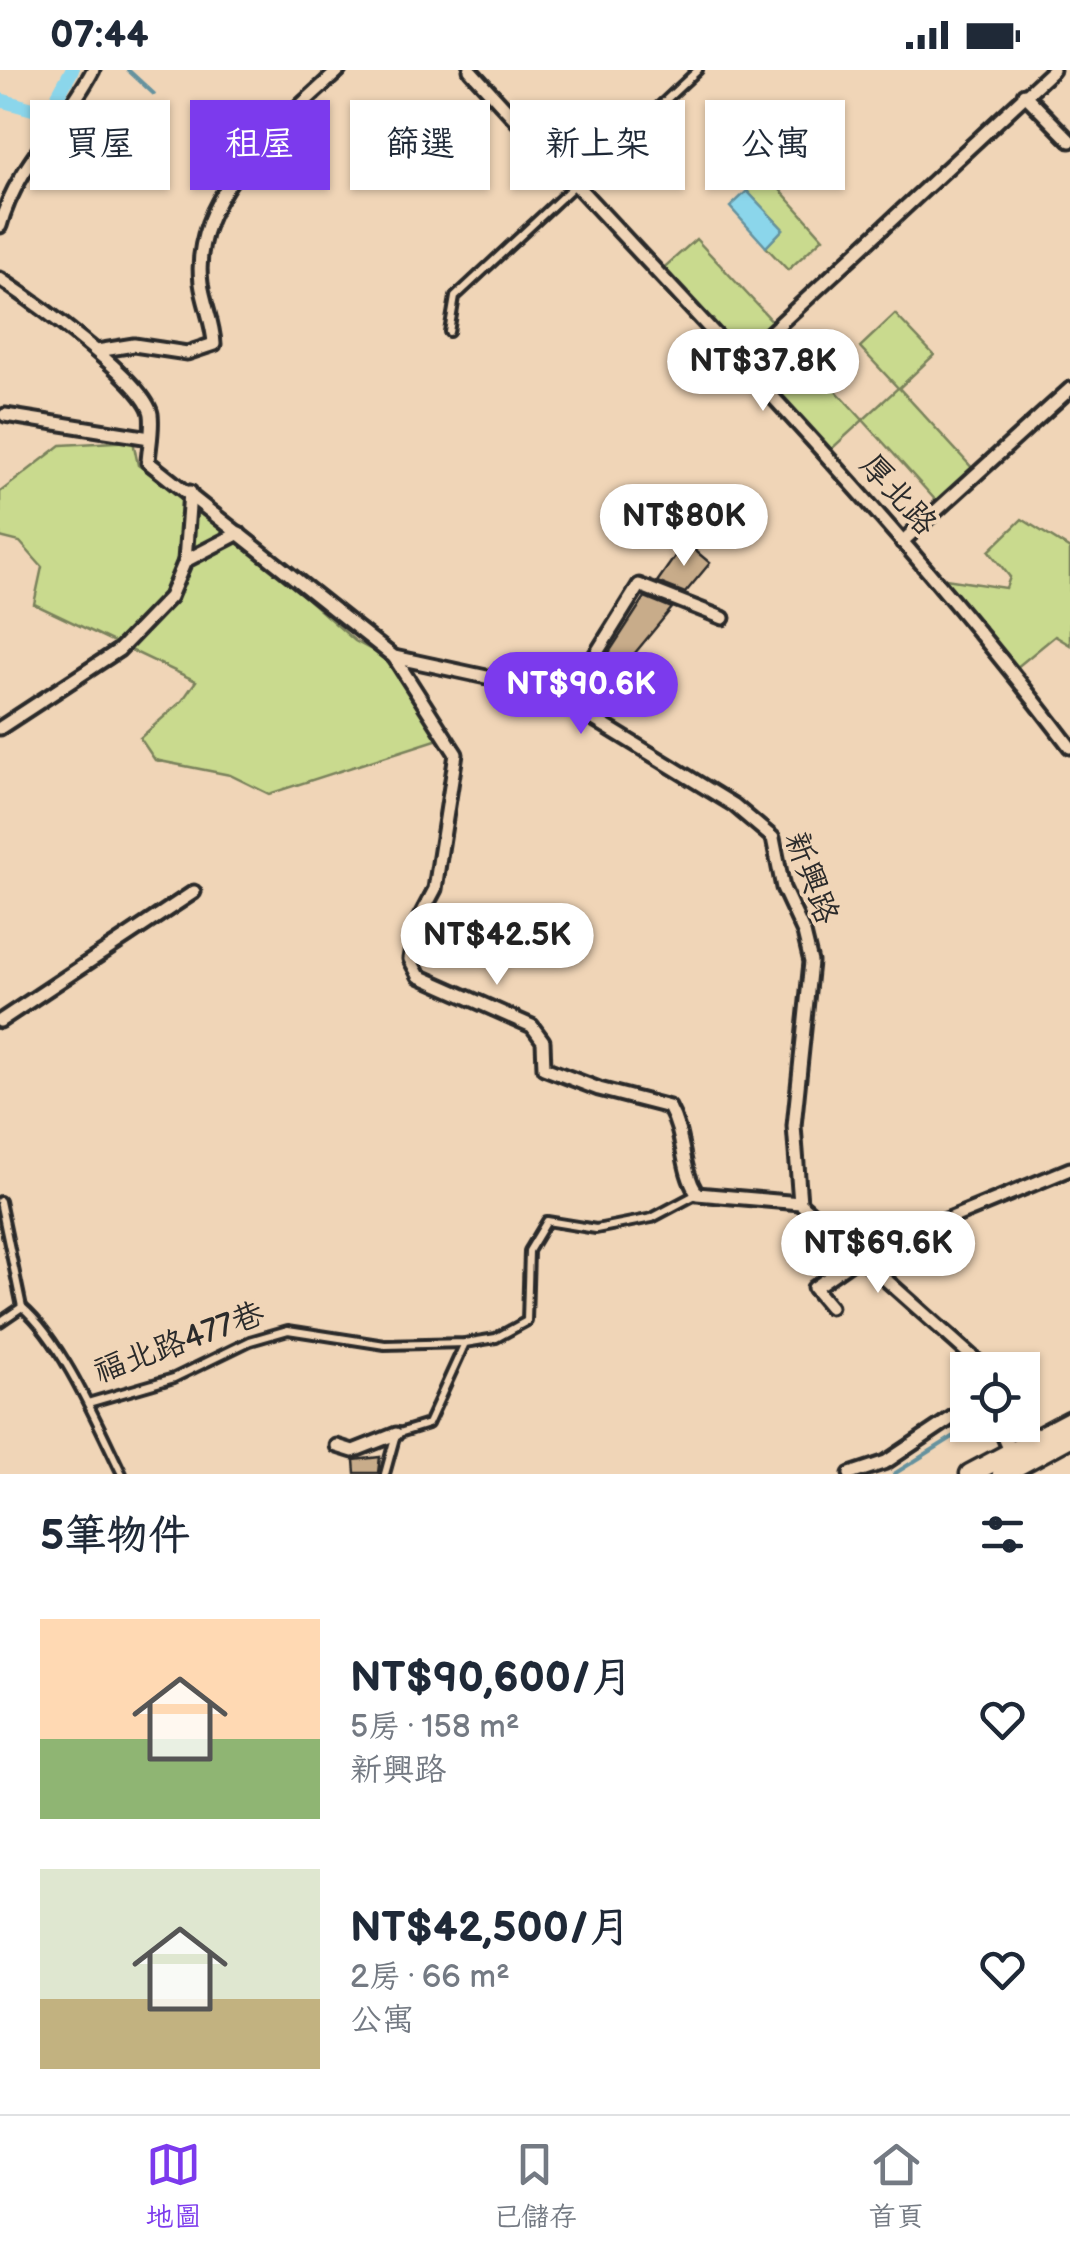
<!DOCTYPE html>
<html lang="zh-TW">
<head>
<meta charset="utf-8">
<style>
	:root { --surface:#fff; --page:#f6f6f7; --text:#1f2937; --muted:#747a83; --line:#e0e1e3; --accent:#7c3aed }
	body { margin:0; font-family:"Balsamiq Sans","LXGW WenKai TC",sans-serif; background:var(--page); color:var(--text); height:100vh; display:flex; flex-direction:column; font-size:38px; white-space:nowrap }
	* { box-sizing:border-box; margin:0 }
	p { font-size:32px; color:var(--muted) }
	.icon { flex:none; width:55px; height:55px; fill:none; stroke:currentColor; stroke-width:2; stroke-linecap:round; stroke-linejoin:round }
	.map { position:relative; height:1404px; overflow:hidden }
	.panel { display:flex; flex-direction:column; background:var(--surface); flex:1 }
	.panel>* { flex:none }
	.guide { position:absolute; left:30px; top:30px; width:1010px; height:90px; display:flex; gap:20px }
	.fabs { position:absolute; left:950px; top:1282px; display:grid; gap:20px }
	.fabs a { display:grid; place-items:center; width:90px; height:90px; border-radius:0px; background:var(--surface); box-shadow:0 2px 8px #0004; font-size:50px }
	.price { position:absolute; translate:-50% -85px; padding:0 22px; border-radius:35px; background:#fff; color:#222; font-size:32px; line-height:65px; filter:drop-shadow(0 2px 5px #0008) }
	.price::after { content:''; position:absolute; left:50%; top:60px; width:30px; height:22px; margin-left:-15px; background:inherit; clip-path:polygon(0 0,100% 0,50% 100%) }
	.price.on { background:var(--accent); color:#fff }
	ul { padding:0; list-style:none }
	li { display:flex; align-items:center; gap:30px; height:250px; padding:0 40px }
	li span { display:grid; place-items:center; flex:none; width:280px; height:200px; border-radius:0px; color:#555 }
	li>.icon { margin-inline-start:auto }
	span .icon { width:120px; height:120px; fill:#fffc; stroke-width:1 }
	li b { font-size:42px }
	h2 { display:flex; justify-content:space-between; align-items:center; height:120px; padding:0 40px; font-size:42px }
	.pill { padding:0 35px; border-radius:0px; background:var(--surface); box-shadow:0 2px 8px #0004; font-size:35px; line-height:90px }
	.pill.on { background:var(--accent); color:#fff }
	.status { display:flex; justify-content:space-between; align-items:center; height:70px; padding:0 50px; background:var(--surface); direction:ltr }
	.status svg { height:28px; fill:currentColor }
	.tabs { display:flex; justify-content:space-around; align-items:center; height:140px; border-top:2px solid var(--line); background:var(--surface); font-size:28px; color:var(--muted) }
	.tabs a { display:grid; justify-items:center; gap:5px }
	.tabs .on { color:var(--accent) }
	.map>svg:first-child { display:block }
</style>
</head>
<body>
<div class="status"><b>07:44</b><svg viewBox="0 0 49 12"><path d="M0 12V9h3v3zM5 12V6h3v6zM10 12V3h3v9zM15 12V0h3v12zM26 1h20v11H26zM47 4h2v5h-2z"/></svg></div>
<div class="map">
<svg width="1070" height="1404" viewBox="0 0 1070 1404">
	<rect width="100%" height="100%" fill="#f0d5b7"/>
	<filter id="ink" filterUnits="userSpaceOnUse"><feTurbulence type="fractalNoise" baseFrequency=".01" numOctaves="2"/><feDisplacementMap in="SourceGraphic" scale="20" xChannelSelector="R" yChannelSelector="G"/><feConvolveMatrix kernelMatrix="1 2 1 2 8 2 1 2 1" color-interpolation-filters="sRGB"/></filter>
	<g filter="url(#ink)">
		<g fill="#c9da8e" stroke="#7a825c" stroke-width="2.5">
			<path d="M766,104l57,64 -35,32 -22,-23 17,-18 -36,-38z"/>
			<path d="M696,169l79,85 -35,30 -81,-82z"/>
			<path d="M895,244l39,41 -35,33 76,83 -36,33 -76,-84 -37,34 -76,-88 31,-35 82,89 35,-32 -38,-41z"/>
			<path d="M133,371l5,24 91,65 126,111 44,24 43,73 -173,56 -39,-19 -75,-15 -15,-22 42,-37 14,-20 -162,-77 8,-37 -22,-25 -20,-5v-45l61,-47z"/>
			<path d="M1022,449l48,30v96l-15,-9 -39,32 -84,-91 74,11 4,-11 -21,-26z"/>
		</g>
		<path fill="#8bd6eb" stroke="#65929e" stroke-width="2.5" d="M747,121l36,38 -17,18 -36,-40z"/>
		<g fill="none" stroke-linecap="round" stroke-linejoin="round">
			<g stroke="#65929e" stroke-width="4">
				<path d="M128,0l26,24"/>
				<path d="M894,1404l78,-49"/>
			</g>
			<path stroke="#8bd6eb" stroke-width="14" d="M0,30l40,11 11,-3 21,-38"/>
		</g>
		<g fill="#c8ac8a" stroke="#2b2b2b" stroke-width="2.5">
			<path d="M685,472l25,21 -25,30 -28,-11z"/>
			<path d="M645,527l27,11 -42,51 17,9 -15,29 -39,-20z"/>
			<path d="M380,1387l-2,16h-23l-1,-13z"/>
		</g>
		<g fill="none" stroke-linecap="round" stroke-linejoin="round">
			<defs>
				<g id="lane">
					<path d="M449,262l6,-35 243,-227"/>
					<path d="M0,1131l22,106"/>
					<path d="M22,1237c41,35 76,118 100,167"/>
					<path d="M0,1252l22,-15"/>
					<path d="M88,1333l86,-25 76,-37 38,-11 97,15 80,-2 31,-5 31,-17 2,-70 18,-30 49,8 56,-11 45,-24"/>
					<path d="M385,1404l11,-40 32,-10 37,-81"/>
				</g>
				<g id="street">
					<path d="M470,0c203,223 417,436 600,677"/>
					<path d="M1024,24l46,47"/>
					<path d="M0,156c15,-59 65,-102 93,-156"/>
					<path d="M0,209c30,20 145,102 151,135 2,15 -2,33 -3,48l246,195 120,26 52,19 168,103 39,33 10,50 21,45 7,29 -17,164 6,77 187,167"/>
					<path d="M97,281l37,-6 53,8 27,-9c-1,-22 -10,-39 -13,-61 -11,-89 81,-159 138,-213"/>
					<path d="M742,289l311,-289"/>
					<path d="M5,345l145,23"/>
					<path d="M902,472l168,-153"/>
					<path d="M185,491l5,-69"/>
					<path d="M394,587l62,97 -21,135 -19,36 -6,34 9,17 113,50 11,15 1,27 55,21 70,18c17,30 11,60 28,87l103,9"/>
					<path d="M566,632l73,-117 84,33"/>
					<path d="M0,658l119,-78 51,-53 15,-36 54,-28"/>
					<path d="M0,951l194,-129"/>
					<path d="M830,1237l-16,-19 47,-33 209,-86"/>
					<path d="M999,1355l14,33"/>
					<path d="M337,1376l16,5 43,-17"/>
					<path d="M850,1404l36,-12 82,-55"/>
				</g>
				<g id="secondary">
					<path d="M970,1404l100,-53"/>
					<path d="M1002,1404l68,-37"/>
				</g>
			</defs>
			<use href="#lane" stroke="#2b2b2b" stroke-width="14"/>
			<use href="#street" stroke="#2b2b2b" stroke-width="19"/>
			<use href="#secondary" stroke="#2b2b2b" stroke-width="25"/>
			<use href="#lane" stroke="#f0d5b7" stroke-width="6"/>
			<use href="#street" stroke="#f0d5b7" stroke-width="11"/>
			<use href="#secondary" stroke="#f0d5b7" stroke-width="18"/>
		</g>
	</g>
	<g text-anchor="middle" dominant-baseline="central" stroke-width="8" stroke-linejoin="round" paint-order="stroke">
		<g font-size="32" fill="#2b2b2b" stroke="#f0d5b7">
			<text transform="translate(898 425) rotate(48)">厚北路</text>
			<text transform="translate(811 808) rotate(69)">新興路</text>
			<text transform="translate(179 1273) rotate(-20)">福北路477巷</text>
		</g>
	</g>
</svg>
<div class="fabs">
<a><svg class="icon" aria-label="locate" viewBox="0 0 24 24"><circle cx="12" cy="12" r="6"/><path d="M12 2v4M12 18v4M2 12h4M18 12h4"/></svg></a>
</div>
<b class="price" style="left:763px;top:344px">NT$37.8K</b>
<b class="price" style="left:684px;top:499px">NT$80K</b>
<b class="price on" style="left:581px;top:667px">NT$90.6K</b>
<b class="price" style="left:497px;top:918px">NT$42.5K</b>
<b class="price" style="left:878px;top:1226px">NT$69.6K</b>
<div class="guide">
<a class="pill">買屋</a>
<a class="pill on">租屋</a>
<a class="pill">篩選</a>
<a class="pill">新上架</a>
<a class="pill">公寓</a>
</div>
</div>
<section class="panel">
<h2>5筆物件<svg class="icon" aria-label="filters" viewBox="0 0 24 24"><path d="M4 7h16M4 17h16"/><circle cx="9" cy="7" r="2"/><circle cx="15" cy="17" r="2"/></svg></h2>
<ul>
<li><span style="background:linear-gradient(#ffd9b3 60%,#8fb573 0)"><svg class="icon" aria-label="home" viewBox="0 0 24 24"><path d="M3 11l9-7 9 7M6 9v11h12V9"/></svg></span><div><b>NT$90,600/月</b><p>5房 · 158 m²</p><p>新興路</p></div><svg class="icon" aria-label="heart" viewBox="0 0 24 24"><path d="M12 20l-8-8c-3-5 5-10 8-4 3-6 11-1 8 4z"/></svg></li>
<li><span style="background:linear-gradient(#dfe7d0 65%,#c2b280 0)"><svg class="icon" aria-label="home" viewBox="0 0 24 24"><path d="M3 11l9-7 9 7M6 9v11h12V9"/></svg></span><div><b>NT$42,500/月</b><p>2房 · 66 m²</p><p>公寓</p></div><svg class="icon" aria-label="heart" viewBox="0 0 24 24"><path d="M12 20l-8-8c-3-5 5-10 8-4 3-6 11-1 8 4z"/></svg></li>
</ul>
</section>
<nav class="tabs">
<a class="on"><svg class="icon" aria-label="map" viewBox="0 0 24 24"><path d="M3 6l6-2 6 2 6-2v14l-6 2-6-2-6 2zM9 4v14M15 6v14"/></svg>地圖</a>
<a><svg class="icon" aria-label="saved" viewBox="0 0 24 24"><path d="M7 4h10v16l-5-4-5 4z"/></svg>已儲存</a>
<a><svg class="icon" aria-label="home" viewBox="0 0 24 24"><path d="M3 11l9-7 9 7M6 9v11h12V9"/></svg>首頁</a>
</nav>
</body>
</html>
